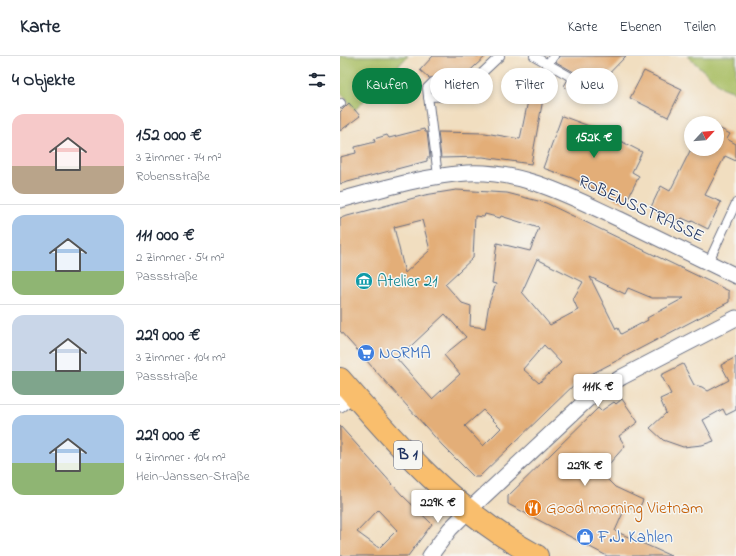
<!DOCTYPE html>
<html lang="de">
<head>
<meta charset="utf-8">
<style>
	:root { --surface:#fff; --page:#f2f2f3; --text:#1f2937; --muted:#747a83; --line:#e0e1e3; --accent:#0b8043 }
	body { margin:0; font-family:"Indie Flower",sans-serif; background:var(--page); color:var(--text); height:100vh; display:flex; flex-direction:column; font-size:15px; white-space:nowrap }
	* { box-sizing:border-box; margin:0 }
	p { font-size:13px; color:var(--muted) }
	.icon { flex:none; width:22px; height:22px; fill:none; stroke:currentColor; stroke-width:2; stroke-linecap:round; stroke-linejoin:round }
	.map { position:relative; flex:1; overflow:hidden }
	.side { display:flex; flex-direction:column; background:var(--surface); width:340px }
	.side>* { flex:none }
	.guide { position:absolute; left:12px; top:12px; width:324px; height:36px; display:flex; gap:8px }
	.needle { width:26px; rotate:64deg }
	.fabs { position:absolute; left:344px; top:60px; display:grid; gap:8px }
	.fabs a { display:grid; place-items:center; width:40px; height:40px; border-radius:50%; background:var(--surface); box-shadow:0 2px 6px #0003; font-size:20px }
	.price { position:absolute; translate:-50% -34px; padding:0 9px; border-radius:4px; background:#fff; color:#222; font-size:13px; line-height:26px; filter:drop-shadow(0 1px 2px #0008) }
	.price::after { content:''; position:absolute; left:50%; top:24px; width:12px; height:9px; margin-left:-6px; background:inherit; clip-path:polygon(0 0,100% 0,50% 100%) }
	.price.current { background:var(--accent); color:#fff }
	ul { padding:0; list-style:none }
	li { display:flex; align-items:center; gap:12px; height:100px; padding:0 12px }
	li+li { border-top:1px solid var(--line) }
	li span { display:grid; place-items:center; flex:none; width:112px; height:80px; border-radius:12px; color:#555 }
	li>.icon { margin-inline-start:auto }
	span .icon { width:48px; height:48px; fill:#fffc; stroke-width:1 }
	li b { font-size:17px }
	h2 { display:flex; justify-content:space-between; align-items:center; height:48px; padding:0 12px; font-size:17px }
	.chip { padding:0 14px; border-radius:18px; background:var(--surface); box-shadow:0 2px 6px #0003; font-size:14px; line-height:36px }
	.chip.current { background:var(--accent); color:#fff }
	header { display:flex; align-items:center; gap:24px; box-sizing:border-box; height:56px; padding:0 20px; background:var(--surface); border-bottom:1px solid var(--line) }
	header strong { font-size:19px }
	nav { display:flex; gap:22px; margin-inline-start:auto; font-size:14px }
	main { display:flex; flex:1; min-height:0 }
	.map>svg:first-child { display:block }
</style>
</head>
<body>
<header>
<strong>Karte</strong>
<nav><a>Karte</a><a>Ebenen</a><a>Teilen</a></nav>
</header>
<main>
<section class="side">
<h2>4 Objekte<svg class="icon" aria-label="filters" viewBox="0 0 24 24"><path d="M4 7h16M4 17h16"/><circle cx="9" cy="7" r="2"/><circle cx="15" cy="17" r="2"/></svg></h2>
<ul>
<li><span style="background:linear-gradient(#f6c9c9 65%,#b9a48a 0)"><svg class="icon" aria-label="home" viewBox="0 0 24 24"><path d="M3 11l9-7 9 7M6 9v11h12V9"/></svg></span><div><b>152 000 €</b><p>3 Zimmer · 74 m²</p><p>Robensstraße</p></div></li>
<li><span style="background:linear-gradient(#a9c7e8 70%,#8fb573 0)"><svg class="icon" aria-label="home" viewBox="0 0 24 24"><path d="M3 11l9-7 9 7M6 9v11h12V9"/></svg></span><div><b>111 000 €</b><p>2 Zimmer · 54 m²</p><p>Passstraße</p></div></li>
<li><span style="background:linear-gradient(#c9d6e8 70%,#7fa58c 0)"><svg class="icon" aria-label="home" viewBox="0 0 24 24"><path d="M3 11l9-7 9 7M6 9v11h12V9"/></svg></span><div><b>229 000 €</b><p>3 Zimmer · 104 m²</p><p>Passstraße</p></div></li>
<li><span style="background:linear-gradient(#a9c7e8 60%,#8fb573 0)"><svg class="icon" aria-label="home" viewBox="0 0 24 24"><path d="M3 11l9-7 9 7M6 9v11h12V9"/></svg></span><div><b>229 000 €</b><p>4 Zimmer · 104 m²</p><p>Hein-Janssen-Straße</p></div></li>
</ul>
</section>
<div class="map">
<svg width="396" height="500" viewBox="0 0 396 500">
	<rect width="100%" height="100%" fill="#f6f6f2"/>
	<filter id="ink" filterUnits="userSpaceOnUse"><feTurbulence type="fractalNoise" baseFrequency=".025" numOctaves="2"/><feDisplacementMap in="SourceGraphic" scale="8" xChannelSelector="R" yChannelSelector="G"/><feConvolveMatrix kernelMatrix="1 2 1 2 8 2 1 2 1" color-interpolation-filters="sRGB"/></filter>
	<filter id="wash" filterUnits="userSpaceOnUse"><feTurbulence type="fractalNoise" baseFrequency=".012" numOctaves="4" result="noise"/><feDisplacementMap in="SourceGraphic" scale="16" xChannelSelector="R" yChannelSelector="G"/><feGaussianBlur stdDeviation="0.9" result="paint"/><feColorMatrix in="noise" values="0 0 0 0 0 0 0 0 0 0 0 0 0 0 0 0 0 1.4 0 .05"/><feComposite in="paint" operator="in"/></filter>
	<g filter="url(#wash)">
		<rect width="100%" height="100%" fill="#f1dec0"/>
		<g fill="#a9be63" stroke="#627660">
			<path d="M0,0h68l-53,54 -15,-18z"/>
			<path d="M347,0h49v36l-13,-4z"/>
		</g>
		<g id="blocks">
			<g fill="#e3ae78" fill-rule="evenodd">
				<path d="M93,0h53l-34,31 -6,-6 -7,7 -2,-2 1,-5 -1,-3h-8l-9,-8z"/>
				<path d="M219,0h67l-31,32 -10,-10 -2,2 -2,-4 -25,-14z"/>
				<path d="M304,15l38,18 -14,28 -38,-19z"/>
				<path d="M227,25l11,5 -6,7 -8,-7z"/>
				<path d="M189,40l14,3 -12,65 -48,-7 -42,1 -3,-26 47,1 35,6z"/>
				<path d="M9,47l11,13 -20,15v-19z"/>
				<path d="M222,60l35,13 45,23 -10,20 7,4 -14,28 -53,-26 -29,-10z"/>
				<path d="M377,71l13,7 -3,5 9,5v17l-11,-5 -20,39 16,7 -13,27 -16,-8 -1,1 -9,-4 -2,3 -29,-14 10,-21 9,5 21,-42h26z"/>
				<path d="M84,73l1,3h2l3,26h-3v3l-87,23v-27l16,-4 -1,-6 20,-5 -1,-3 13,-4 2,3z"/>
				<path d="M116,134l51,3 39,10 183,88v11l-151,79 -99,96h-5l-32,-32 -102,-114v-113l85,-23zM145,158l15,4 1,-2 38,12 -9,23 -33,-8 -5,40 4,1 -7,19 -4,25 -15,-2 1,-20 -9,-3 -17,-19 28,-26 2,-42 9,1zM82,164l8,30 -25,23 -11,-46zM197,203l46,23 -10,17 5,11 -28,15 -28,-33zM250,221l35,17 3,-6 24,10h32l-37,20 1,2 -27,14 -3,-6 -2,1zM105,258l21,23 -22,18 16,19 -28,25 -35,-40zM204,289l17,18 -22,20 -16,-14zM143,354l18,18 -18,18 -18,-20z"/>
				<path d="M396,301v53l-10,5 -3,-6 -20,11 11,21 -12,4 -19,2 -20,-7 -13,-12 16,-15 -6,-14 11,-5 -10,-19 22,-11 11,21 8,2 6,4 21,-11 -8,-15z"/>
				<path d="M282,343l16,23 -19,14 6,10 -24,27 14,14 28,13 -5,11 -12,-5 -11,25 56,25h-64l-99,-52v-8l90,-88 3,3 13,-9 2,2z"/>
				<path d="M0,370l62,69 30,29 -24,32h-68zM38,454l19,20 -18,18 -22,-16z"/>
			</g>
		</g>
	</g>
	<g filter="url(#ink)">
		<use href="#blocks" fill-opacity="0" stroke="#666c80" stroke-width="1"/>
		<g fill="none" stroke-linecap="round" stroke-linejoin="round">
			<defs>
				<g id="service">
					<path d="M194,0l44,25"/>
					<path d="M207,8l7,-8"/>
					<path d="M93,26l-6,6 11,88"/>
					<path d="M88,41l29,-1 11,-5 14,-18 18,-17"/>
					<path d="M0,48l1,-1"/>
					<path d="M368,207l28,-60"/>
				</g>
				<g id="minor">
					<path d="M0,144c42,-11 84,-24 127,-27 55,-3 104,24 152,46 39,19 78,38 117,57"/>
					<path d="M0,348l13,-10"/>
					<path d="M90,500l20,-27 18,-18 122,-114 32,-20 114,-59"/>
				</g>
				<path id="primary" d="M0,323c58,67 117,135 197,177"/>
			</defs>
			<use href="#service" stroke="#666c80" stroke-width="10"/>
			<use href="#minor" stroke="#666c80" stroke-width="17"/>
			<use href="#primary" stroke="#666c80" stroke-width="24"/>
			<use href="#service" stroke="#fff" stroke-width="8"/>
			<use href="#minor" stroke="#fff" stroke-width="15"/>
			<use href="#primary" stroke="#f9be6d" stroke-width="22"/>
		</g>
	</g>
	<defs>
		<symbol id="museum-disc" viewBox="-11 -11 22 22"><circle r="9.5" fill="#0f9aa8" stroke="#f6f6f2"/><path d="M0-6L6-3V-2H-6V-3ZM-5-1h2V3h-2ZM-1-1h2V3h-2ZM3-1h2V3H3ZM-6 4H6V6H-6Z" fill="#fff"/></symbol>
		<symbol id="supermarket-disc" viewBox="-11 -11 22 22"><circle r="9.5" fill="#3f7fe0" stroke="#f6f6f2"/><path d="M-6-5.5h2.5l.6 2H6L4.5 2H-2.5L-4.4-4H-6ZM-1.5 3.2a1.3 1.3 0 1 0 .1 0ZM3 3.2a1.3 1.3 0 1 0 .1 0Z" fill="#fff"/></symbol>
		<symbol id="restaurant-disc" viewBox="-11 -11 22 22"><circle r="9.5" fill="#e8710a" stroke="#f6f6f2"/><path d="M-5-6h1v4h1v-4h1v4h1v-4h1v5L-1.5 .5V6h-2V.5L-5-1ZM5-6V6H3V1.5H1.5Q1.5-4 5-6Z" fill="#fff"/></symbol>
		<symbol id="shop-disc" viewBox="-11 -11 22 22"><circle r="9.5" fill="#3f7fe0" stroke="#f6f6f2"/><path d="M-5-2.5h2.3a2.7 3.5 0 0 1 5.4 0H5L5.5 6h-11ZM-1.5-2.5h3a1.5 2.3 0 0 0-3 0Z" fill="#fff"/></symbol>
	</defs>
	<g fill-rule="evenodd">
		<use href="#museum-disc" x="14" y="215" width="20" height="20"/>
		<use href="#supermarket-disc" x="16" y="287" width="20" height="20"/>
		<use href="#restaurant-disc" x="183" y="442" width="20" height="20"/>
		<use href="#shop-disc" x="235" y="471" width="20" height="20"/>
	</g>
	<g text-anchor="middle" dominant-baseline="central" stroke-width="3" stroke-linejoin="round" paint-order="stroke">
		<rect fill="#f6f6f2" stroke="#5d6b8a" stroke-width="1" x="54" y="385" width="28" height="28" rx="3"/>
		<g font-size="16" font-weight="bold" fill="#1b2f5e">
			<text x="68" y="399">B 1</text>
		</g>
		<g font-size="17" fill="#1b2f5e" stroke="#f6f6f2">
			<text transform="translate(301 153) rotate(25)">ROBENSSTRASSE</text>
		</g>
		<g font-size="17" fill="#0d838f" stroke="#f6f6f2" text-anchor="start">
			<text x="37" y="225">Atelier 21</text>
		</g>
		<g font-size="17" fill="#366cbe" stroke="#f6f6f2" text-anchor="start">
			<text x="39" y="297">NORMA</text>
			<text x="258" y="481">F.J. Kahlen</text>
		</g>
		<g font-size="17" fill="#c56008" stroke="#f6f6f2" text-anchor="start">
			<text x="206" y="452">Good morning Vietnam</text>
		</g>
	</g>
</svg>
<div class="fabs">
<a><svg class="needle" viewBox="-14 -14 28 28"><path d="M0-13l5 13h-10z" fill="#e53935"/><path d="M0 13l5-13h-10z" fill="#747a83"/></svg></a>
</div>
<b class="price current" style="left:254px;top:103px">152K €</b>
<b class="price" style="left:258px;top:352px">111K €</b>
<b class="price" style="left:245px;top:431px">229K €</b>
<b class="price" style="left:98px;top:468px">229K €</b>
<div class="guide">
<a class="chip current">Kaufen</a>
<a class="chip">Mieten</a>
<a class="chip">Filter</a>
<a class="chip">Neu</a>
</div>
</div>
</main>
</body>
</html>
